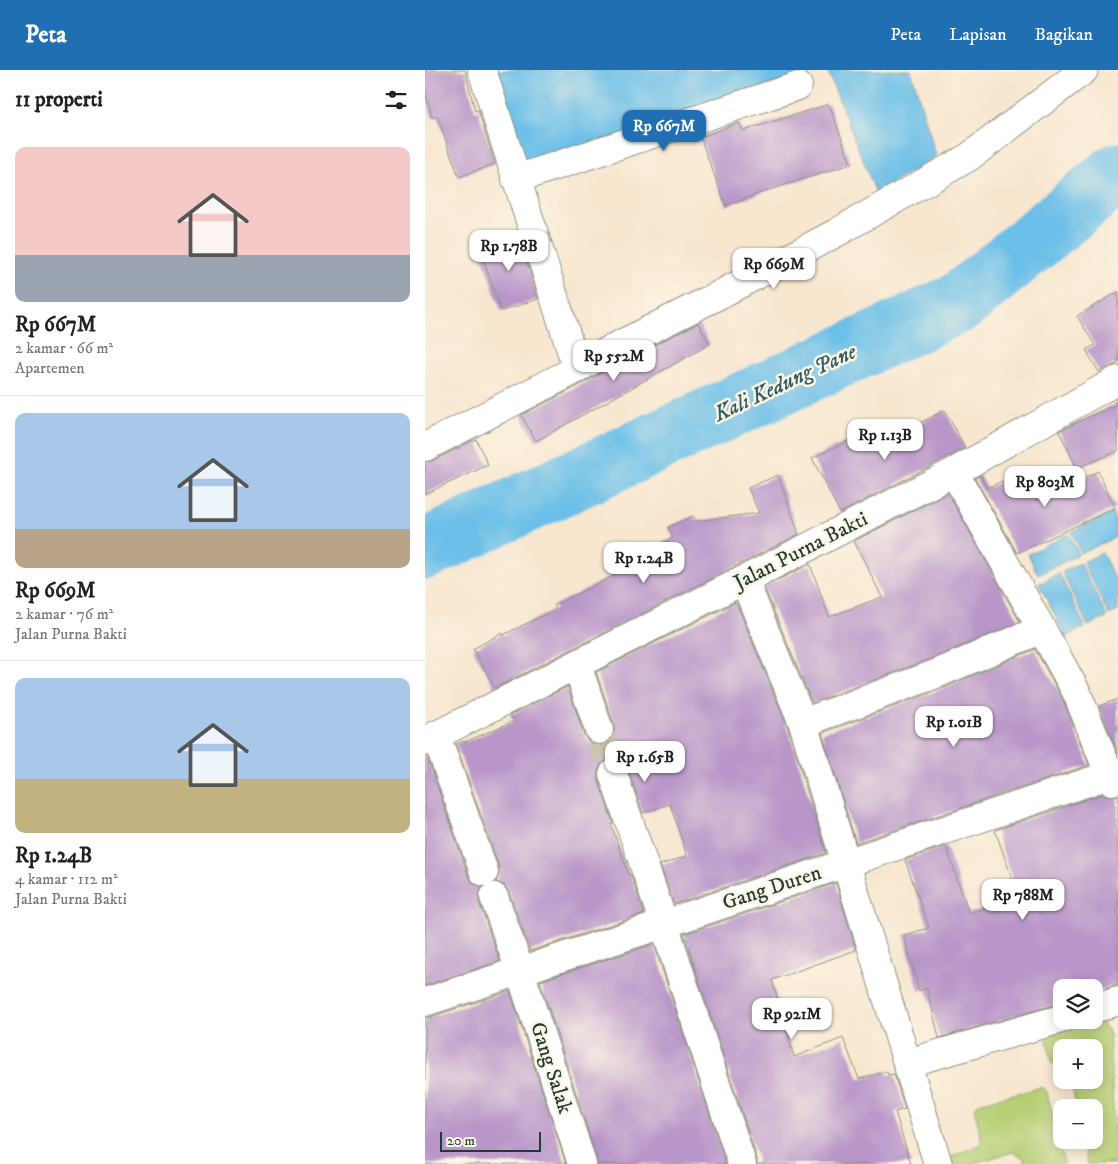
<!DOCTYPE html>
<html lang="id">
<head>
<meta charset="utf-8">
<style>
	:root { --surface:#fff; --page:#f2f2f2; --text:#222; --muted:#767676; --line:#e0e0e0; --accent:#1f6fb2 }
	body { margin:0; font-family:"IM FELL DW Pica",serif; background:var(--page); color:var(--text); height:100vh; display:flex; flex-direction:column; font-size:19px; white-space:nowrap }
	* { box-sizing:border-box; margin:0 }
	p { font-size:16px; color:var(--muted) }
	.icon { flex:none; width:28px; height:28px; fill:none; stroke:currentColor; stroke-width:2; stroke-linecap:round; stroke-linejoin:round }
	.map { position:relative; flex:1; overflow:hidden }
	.side { display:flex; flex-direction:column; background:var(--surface); width:425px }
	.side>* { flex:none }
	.fabs { position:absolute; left:628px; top:909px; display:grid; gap:10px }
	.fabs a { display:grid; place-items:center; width:50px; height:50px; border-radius:10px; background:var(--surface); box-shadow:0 2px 12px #0003; font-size:25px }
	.scale { position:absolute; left:15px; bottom:12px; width:101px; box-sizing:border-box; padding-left:5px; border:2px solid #1f3d34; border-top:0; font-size:14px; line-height:18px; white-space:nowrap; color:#1f3d34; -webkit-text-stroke:4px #fcf5e5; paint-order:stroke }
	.price { position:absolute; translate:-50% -42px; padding:0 11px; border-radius:10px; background:#fff; color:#222; font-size:16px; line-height:32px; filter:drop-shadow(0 1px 2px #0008) }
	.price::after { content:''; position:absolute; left:50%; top:30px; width:15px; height:11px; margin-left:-8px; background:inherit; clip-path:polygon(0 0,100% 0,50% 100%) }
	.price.selected { background:var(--accent); color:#fff }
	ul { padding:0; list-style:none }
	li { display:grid; align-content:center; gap:10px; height:265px; padding:0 15px }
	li+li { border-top:1px solid var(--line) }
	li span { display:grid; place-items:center; height:155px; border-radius:10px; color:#555 }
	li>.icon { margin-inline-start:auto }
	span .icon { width:90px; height:90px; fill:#fffc; stroke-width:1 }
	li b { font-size:21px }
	h2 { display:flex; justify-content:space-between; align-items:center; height:60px; padding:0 15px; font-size:21px }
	header { display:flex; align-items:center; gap:30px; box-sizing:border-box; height:70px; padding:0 25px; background:var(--accent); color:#fff }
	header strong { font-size:24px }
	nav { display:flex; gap:28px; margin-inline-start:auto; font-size:18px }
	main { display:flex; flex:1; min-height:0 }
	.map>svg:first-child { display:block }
</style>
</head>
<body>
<header>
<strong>Peta</strong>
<nav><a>Peta</a><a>Lapisan</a><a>Bagikan</a></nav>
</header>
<main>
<section class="side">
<h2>11 properti<svg class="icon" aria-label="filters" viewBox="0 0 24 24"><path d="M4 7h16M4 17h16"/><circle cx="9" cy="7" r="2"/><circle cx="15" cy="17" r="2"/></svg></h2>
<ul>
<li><span style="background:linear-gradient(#f6c9c9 70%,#9aa5b1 0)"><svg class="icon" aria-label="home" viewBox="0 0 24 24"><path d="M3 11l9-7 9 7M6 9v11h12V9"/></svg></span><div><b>Rp 667M</b><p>2 kamar · 66 m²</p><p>Apartemen</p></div></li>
<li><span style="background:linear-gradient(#a9c7e8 75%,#b9a48a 0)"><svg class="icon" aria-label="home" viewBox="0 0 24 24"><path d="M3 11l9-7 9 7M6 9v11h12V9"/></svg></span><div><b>Rp 669M</b><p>2 kamar · 76 m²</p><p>Jalan Purna Bakti</p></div></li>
<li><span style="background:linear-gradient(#a9c7e8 65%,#c2b280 0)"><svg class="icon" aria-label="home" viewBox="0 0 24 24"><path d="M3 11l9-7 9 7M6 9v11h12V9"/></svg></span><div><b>Rp 1.24B</b><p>4 kamar · 112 m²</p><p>Jalan Purna Bakti</p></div></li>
</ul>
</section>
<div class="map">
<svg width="693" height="1094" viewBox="0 0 693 1094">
	<rect width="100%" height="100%" fill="#fcf5e5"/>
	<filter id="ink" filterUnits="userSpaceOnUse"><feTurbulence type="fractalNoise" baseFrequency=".02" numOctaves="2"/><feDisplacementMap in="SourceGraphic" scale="10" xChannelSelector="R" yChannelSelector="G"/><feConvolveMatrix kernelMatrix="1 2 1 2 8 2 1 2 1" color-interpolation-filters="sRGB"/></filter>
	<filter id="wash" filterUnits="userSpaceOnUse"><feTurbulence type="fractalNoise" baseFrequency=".0096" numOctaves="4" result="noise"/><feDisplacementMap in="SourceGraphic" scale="20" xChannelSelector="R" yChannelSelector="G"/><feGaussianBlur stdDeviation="1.12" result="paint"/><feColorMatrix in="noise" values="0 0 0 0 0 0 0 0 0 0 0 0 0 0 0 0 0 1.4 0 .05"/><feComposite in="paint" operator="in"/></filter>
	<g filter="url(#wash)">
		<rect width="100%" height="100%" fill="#f8e6cf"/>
		<g fill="#b6ce73" stroke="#6a8654">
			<path d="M668,952l10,2 6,7 7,133h-29l-4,-24h11v-32l-18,-1 -5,-27h23v-32h-33v14l-9,2 -5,-24 2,-6z"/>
			<path d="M618,1017l4,5 17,72h-39l-1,-6 -11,-6 -43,12h-19l-2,-6 34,-15 -9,-35 8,-6z"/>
		</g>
		<g fill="#6cbfe8" stroke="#467e8e">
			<path d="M65,0h325l-292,97z"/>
			<path d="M402,0h84l25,86 -60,37z"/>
			<path d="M687,443l6,12v11l-37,17 -10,-21z"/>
			<path d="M643,464l11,20 -41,21 -10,-21z"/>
			<path d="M677,483l16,32v26l-9,4 -26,-53z"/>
			<path d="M655,493l27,54 -19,9 -26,-54z"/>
			<path d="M634,503l26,54 -19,10 -27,-53z"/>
		</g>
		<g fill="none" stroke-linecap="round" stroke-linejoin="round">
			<path stroke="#6cbfe8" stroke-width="61" d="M0,479l535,-247 158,-129"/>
		</g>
		<g id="blocks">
			<g fill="#b996c9">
				<path d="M0,0h40l10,41 3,-1 17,54 -36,13 -22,-61 -5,2 -7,-27z"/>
				<path d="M404,34l22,60 -82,26 -43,16 -26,-69 39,-14 4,8z"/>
				<path d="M93,164l20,65 -37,12 -22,-64z"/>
				<path d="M693,222v72l-8,2 -11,6 -13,-22 9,-5 -18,-29z"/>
				<path d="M273,253l12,21 -174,97 -15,-26 63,-32 34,-20z"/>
				<path d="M693,328v53l-41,17 -18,-37 59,-28 -2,-4z"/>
				<path d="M520,340l20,38 -125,65 -28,-55 53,-25 7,18 49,-26 -1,-2z"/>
				<path d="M51,369l12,26 -63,29v-32l7,-1z"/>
				<path d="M673,401l17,37 -98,45 -42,-75 5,-3 7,13 35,-16 14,29z"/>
				<path d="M353,405l21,59 -304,154 -22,-39 29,-16 1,2 53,-26 -2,-4 81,-40 -4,-8 42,-19 -5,-11 25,-11 3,5 63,-8 -11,-25z"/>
				<path d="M523,423l72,129 -90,37 -118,44 -48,-116 46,-23 19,53 53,-20 -28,-56z"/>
				<path d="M311,532l52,126 38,125 -152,51 -14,-39 27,-9 -17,-52 -27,9 -15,-44 -4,-6 -7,-4h-9l-7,5 -3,7v8l15,44 -2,1 18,51h2l13,39 -114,37 -21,-59 -5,-7 -8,-3 3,-8v-7l-43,-123 9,-3v1l49,-21 -4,-6 58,-29 16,49 4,6 7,4h9l7,-5 3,-6v-9l-18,-53z"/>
				<path d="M610,579l28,51 26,65 -233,78 -34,-110 119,-44z"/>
				<path d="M693,629v55l-19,-48z"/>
				<path d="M0,686h2l42,121 5,7 8,3 -3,8v7l21,59 -75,25z"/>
				<path d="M678,724l7,2 8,-1v191h-5l-19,7v-5h-33v16h-4l-118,34 -12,-50 -8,3 -15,-56 25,-7 -24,-68 41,-14 23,67 50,-15 -24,-68z"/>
				<path d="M411,813l20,67 -84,30 22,77 49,-19 16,41 28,-8 1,4 6,-1 11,35 -10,3 16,52h-154v-5l-73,-225z"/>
				<path d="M229,874l72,220h-129v-5l-57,-178z"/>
				<path d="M85,921l56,173h-141v-147h5z"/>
			</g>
		</g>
	</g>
	<g filter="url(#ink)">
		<use href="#blocks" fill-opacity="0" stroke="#8c9282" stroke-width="1"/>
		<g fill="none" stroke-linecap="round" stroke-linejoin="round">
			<path stroke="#cdc4b0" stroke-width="28" stroke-dasharray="28 14" stroke-linecap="butt" d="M174,660l14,44"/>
			<defs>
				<g id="street">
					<path d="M57,0l95,299"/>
					<path d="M91,109l282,-93"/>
					<path d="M0,377l152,-78 34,-20 106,-53 119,-63 133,-76 115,-87"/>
					<path d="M529,402l100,179 23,42 35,88"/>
					<path d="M319,510l59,143 133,-49 106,-45"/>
					<path d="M152,595l22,65"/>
					<path d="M378,653l135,441"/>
					<path d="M11,665l48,137"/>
					<path d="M0,671l319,-161 210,-108 164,-92"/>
					<path d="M188,704l51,150 78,240"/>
					<path d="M69,827l26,74 62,193"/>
					<path d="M0,932l239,-78 454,-152"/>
					<path d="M669,939l24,-8"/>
					<path d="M482,993l154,-44"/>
				</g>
			</defs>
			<use href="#street" stroke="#8c9282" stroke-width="30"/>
			<use href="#street" stroke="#fff" stroke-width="28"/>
		</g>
	</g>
	<g text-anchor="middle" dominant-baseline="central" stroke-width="5" stroke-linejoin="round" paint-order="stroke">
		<g font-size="21" fill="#1f3d34" stroke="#fcf5e5">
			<text transform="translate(376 481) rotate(-27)">Jalan Purna Bakti</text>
			<text transform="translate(347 818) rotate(-18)">Gang Duren</text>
			<text transform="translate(126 998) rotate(72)">Gang Salak</text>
		</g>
		<g font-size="22" font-style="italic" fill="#325e61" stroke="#fcf5e5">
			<text transform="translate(360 313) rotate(-25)">Kali Kedung Pane</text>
		</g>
	</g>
</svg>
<div class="fabs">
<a><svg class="icon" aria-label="layers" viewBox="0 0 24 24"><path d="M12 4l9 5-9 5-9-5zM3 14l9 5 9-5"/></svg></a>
<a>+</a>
<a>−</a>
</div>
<div class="scale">20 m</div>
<b class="price selected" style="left:239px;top:82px">Rp 667M</b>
<b class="price" style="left:84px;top:202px">Rp 1.78B</b>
<b class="price" style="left:349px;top:220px">Rp 669M</b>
<b class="price" style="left:189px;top:312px">Rp 552M</b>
<b class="price" style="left:460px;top:391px">Rp 1.13B</b>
<b class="price" style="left:620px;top:438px">Rp 803M</b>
<b class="price" style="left:219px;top:514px">Rp 1.24B</b>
<b class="price" style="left:529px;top:678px">Rp 1.01B</b>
<b class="price" style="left:220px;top:713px">Rp 1.65B</b>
<b class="price" style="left:598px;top:851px">Rp 788M</b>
<b class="price" style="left:367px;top:970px">Rp 921M</b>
</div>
</main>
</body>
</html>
